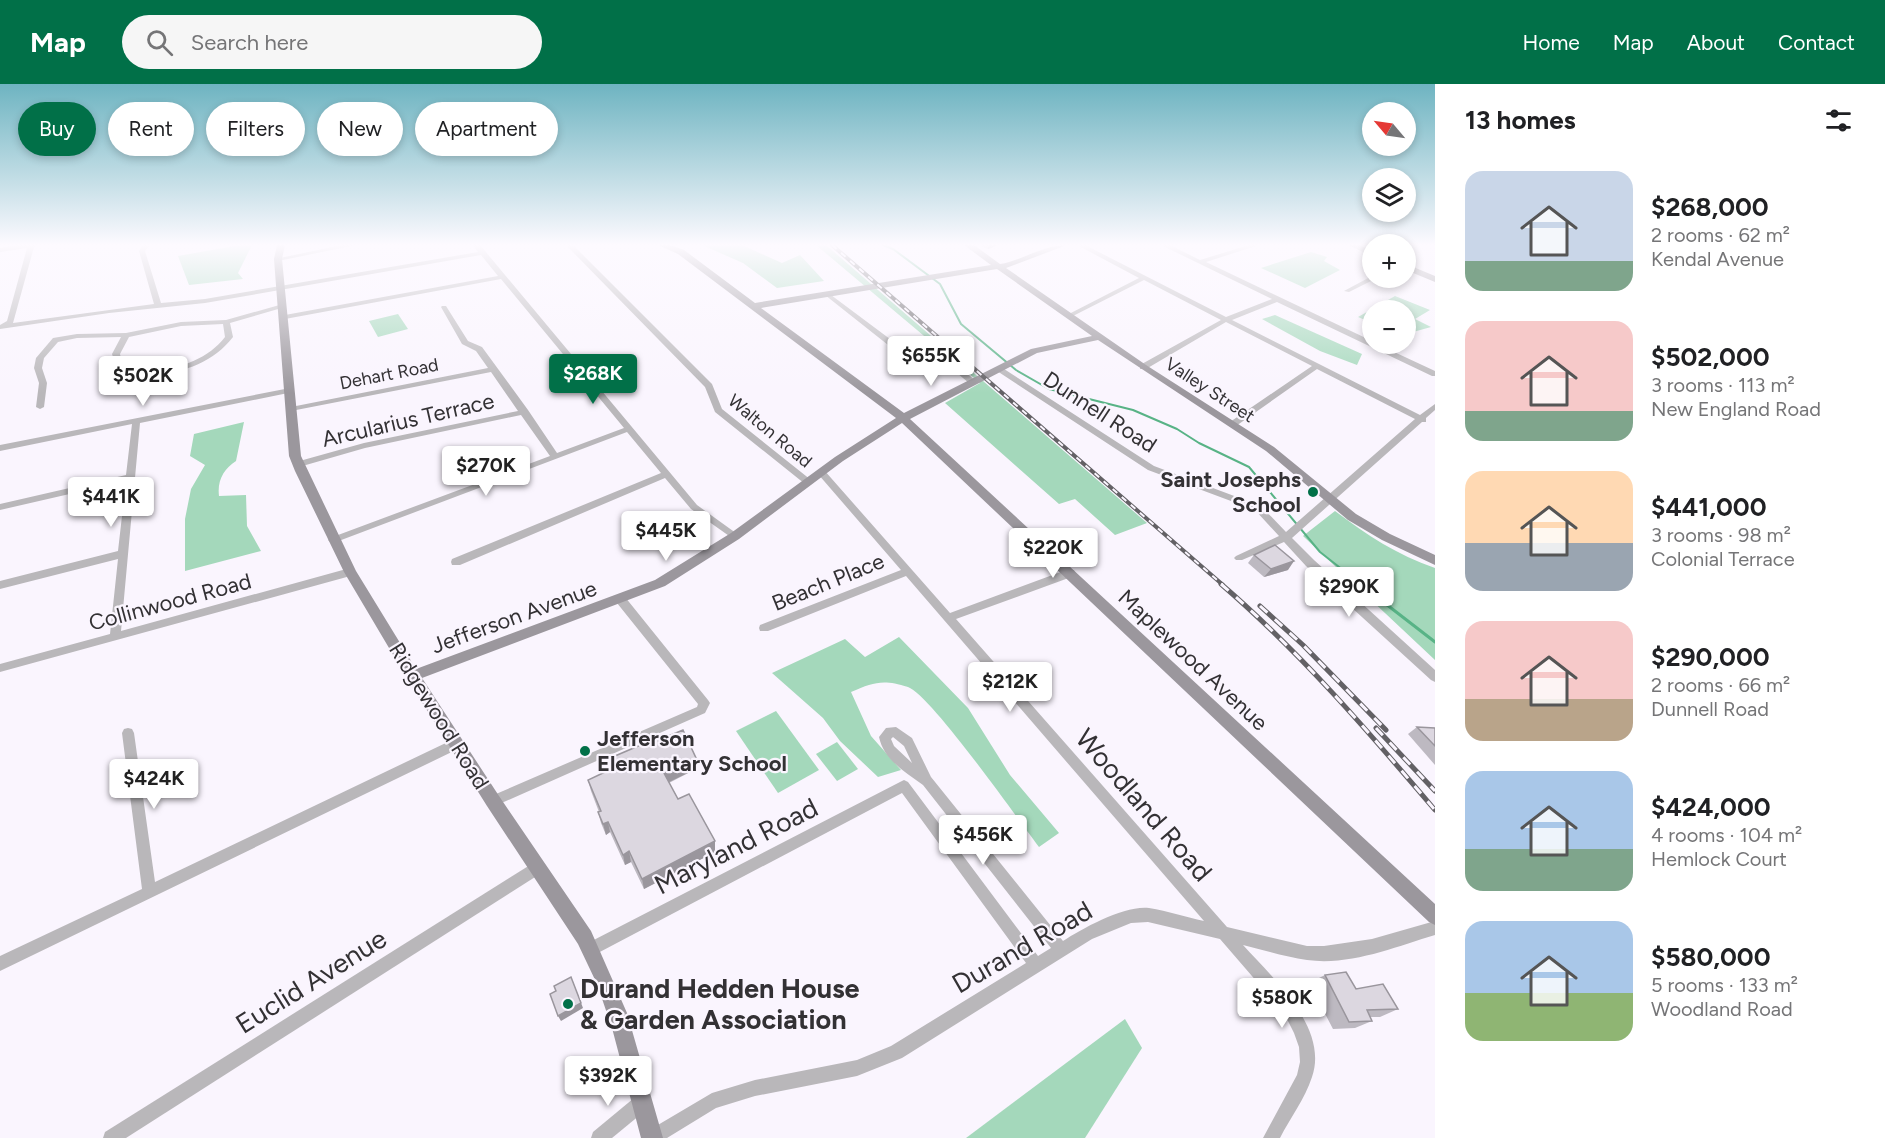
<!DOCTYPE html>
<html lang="en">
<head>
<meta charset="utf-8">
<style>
	:root { --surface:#fff; --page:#f6f6f6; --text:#202124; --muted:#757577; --accent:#017048 }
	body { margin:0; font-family:Figtree,sans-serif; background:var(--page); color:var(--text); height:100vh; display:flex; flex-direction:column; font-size:22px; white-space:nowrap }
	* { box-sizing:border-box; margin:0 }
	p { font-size:20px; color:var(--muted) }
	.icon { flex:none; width:33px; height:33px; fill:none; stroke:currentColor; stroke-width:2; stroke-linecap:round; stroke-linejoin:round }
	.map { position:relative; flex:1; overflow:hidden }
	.details { display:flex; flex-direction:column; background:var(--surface); width:450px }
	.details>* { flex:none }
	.banner { position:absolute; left:18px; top:18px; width:570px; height:54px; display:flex; gap:12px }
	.needle { width:39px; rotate:299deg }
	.buttons { position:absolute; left:1362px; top:18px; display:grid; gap:12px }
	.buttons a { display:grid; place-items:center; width:54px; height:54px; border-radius:50%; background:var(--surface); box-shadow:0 3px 9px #0003; font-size:30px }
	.price { position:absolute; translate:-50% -51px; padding:0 14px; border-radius:6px; background:#fff; color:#222; font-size:20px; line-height:39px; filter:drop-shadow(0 2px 3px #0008) }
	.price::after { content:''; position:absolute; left:50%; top:36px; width:18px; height:14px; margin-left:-9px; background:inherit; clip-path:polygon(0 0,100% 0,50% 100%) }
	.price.current { background:var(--accent); color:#fff }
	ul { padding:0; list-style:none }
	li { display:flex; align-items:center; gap:18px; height:150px; padding:0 30px }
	li span { display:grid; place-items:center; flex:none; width:168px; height:120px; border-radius:18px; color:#555 }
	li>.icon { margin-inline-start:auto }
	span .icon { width:72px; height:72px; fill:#fffc; stroke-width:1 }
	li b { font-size:26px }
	h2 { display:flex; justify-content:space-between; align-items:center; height:72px; padding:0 30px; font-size:26px }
	.chip { padding:0 21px; border-radius:27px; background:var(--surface); box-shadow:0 3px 9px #0003; font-size:21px; line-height:54px }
	.chip.current { background:var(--accent); color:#fff }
	header { display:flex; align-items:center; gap:36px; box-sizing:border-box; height:84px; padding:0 30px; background:var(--accent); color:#fff }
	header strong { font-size:28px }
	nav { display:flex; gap:33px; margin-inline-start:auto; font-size:21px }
	.search { width:420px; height:54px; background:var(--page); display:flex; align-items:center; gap:15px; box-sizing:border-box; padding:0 21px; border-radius:33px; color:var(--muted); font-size:22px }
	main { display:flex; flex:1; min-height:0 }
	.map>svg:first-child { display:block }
</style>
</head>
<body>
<header>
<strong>Map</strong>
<div class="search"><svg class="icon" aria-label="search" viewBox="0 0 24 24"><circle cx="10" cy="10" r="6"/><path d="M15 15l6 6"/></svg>Search here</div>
<nav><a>Home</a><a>Map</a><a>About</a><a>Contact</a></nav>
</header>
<main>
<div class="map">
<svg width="1435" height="1054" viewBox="0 0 1435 1054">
	<rect width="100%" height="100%" fill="#faf5fe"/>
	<g fill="#a4d8bb">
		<path d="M240,161h12l-14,28 5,6 -54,6 -11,-29z"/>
		<path d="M702,161h40l40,18 18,-8 24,26 -47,7 -34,-25z"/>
		<path d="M816,161h10l321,278 -32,12 -40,-36 -16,5 -114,-101 35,-20z"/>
		<path d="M1311,168l16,5 -3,4 16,9 -35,18 -44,-20z"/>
		<path d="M1395,212l35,14 -15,9 16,8 -25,7v-24h-34v13l-14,-6z"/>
		<path d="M398,230l10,15 -30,8 -9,-16z"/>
		<path d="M1275,231l87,39 -5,11 -37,-14 -58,-32z"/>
		<path d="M244,338l-8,39c-12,8 -19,19 -17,35l27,-1 1,31 14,25 -76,20v-52l6,-30 14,-24 -15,-9 4,-22z"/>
		<path d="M1335,427c32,24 62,44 100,57v92l-132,-124z"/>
		<path d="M899,553l69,71 42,67 49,58 -20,14c-20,-26 -108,-152 -131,-160 -25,-8 -34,-5 -57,5l20,44 30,34 -23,7 -38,-36 -17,-23 -51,-45 73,-34 20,18z"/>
		<path d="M776,627l43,59 -41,23 -42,-62z"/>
		<path d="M837,658l21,27 -21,12 -21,-27z"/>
		<path d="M1125,935l17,29 -57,90h-119z"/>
	</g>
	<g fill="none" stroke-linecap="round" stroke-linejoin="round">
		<path stroke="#58b386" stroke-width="2" d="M883,161l10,4 47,35 21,40 55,46 33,19 84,21 44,19 22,14 50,24 71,85 42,33"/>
		<path stroke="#58b386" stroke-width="3" d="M1360,500l75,58"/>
		<g fill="#b9b7ba" fill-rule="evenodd">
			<path d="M19,161h18l-3,2 -21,76 141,-19 -15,-53 4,-6h7l-5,6 16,52 44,-4 273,-47 -5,-7h7l217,260 43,31 -2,2h-6l-41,-29 -26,-31 -205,87h-8l-1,-3 1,-3 209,-86 -34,-41 -291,110h-6l-2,-2 2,-2 220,-82 -29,-41 -156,33 -66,19 -3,-1v-4l68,-19 154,-32 -27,-39 -200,39 -4,-2 4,-2 197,-39 -12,-17 -14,-7 -21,-37 1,-1h4l22,35 14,6 46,63 29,43 67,-25 -123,-149 -216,40 -4,-2 4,-2 213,-39 -17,-21 -276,48 -96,10 -109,16v-4l7,-4 20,-73 -27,4v-4z"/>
			<path d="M342,161h14l-78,16 -3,-2z"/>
			<path d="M566,161h7l139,139 10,25 89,71 1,2 -1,2h-6l-90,-72 -10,-25z"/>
			<path d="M1077,161h8l141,72 46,-18 -111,-54h9l30,15 49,-15h10l-53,17 166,79v3h5l58,27v5h-3l-155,-74 -45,18 188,95 15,-11v6l-9,8v4h-4l-130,116 22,22 121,110v12l-4,-2 -125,-114 -22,-24 -42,18h-6l-2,-2 2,-2 43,-20 -24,-26 -107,-40 -154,-101 7,-2 153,99 107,40 25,26 129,-113 -98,-50 -81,57h-6v-4l82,-56 -86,-44 -80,47h-6v-4l81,-45 -77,-40 -73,37h-4v-2l72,-37z"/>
			<path d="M1372,192l5,2 -28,14 -5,-1z"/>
			<path d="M827,208l79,59 20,-7h6l44,37 -4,2h-3l-41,-34 -20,7h-6l-77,-61 -1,-1z"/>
			<path d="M283,220l2,1v2l-55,16 3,14c-26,34 -78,46 -117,29l-4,-12 9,-17 -44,1 -19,4 -14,16 -2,10 5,15 -3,24 -4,2 -4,-2 3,-24 -5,-15 2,-10 17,-20 24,-4 49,-1 55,-11 45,-2zM223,240l2,13c-22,29 -69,40 -103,26l-2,-9 9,-17 52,-11z"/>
			<path d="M290,304l4,2 -1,2 -153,31 -19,208 229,-63 5,4 -1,3 -354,97v-8l110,-30 8,-75 -118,30v-8l118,-30 8,-70 -126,29v-6l126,-29 6,-51 -132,27v-6z"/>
			<path d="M821,385l3,1 126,143 116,-43h8l1,3 -1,3 -118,43 271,308 80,19h17l48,-7 63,-18v14c-40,12 -85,31 -128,25 -21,-3 -43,-10 -64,-15 30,33 86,83 69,132 -7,22 -22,41 -32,61h-17l34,-63 3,-13 -1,-15 -5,-14 -10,-20 -64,-74 -72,-17 -17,1 -39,16 -190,119 -45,18 -102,20 -39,12 -49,30h-23l2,-6 66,-39 43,-13 102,-20 34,-14 135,-83 -124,-170 -306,161 -5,2 -5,-2 -2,-5 2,-5 314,-162 4,-2 4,2 130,174 13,-8 -128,-163c-18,-13 -39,-25 -44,-48l7,-9 10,-1 16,11 19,39 132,164c20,-13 62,-36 86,-33 19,3 37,9 55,13l-298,-345 -138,55h-8l-1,-3 1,-3 141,-55 -83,-96v-4zM893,653l11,9 8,17 -18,-17 -3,-7z"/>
			<path d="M621,512l4,1 83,103 2,3 -5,10 -208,92 -4,2 -4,-2 -2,-4 2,-4 208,-90 1,-3 -81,-101 -1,-3 1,-3z"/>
			<path d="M128,644l4,1 2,4 21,149 297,-142 4,-1 4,1 2,4 -2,4 -460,223v-15l142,-67 -20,-156 2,-4z"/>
			<path d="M538,776l5,2 2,5 -2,5 -417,266h-23l2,-6z"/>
			<path d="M640,1012l6,2 2,6 -2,6 -34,28h-21l2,-6 41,-34z"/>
		</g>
		<g fill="#9b979d" fill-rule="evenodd">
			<path d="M277,161h8l-3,14 19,197 55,115 60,98 239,-89 76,-47 104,-76 61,-39 -218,-164 -20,-9h12l14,5 71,53 236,-38 -27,-20h10l26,19c23,-4 43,-19 67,-19l-61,23 140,97 128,82 82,67 34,20 45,21v10l-53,-25 -34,-20 -82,-69 -168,-111 -61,13 -127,66 525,485v21l-6,-3 -527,-499 -59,38 -104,78 -74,47 -243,92 77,118 92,135 36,82 36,125h-22l-29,-110 -15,-44 -19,-40 -91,-138 -79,-126 -64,-108 -49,-101 -6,-15 -15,-197zM997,185l95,67 -61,13 -127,64 -143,-105z"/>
			<path d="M1348,161h11l13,6v5z"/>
			<path d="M1406,180l29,12v6l-29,-12z"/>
		</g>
		<defs>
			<path id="rail-far1" d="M832,161l391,340"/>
			<g id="rail">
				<path d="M1221,500c79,68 147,147 214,226"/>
				<path d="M1260,522l43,39 83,85"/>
				<path d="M1376,644l59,63"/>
			</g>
		</defs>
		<use href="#rail-far1" stroke="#636165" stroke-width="4"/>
		<use href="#rail" stroke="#636165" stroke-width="5"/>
		<use href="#rail-far1" stroke="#faf5fe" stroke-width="2" stroke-dasharray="6" stroke-linecap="butt"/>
		<use href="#rail" stroke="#faf5fe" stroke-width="3" stroke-dasharray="10" stroke-linecap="butt"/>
	</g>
	<g fill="#bdb9c1">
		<path d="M978,161h21l-11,4z"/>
		<path d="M1254,471l34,15 -24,7 -16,-14z"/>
		<path d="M1417,643l18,1v37l-27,-31z"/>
		<path d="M666,653l30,21v11l-27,14 9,16 37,42v11l-71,37 -13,-27 -6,3 -15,-33 -4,3 -5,-12 -3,-11h1l-8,-21 -3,-11 15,-7 -2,-11z"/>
		<path d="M1325,891l31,14 42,20 -18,8h-10l2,4 -17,7 -22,1 -24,-46z"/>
	</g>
	<g fill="#9a969d">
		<path d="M989,161h10l-11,4z"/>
		<path d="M1294,477l-6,9 -24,7 7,-8z"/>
		<path d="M696,674v11l-31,15 -1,-11z"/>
		<path d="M608,738l2,10 -4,3 -3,-11z"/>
		<path d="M715,757v11l-71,37 -2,-10z"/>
		<path d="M629,767l2,11 -6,3 -2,-10z"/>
		<path d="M573,898l10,26 -22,13 -3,-5z"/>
	</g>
	<g fill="#dcd7e0" stroke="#9a969d" stroke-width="1.5">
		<path d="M1275,461l19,16 -23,8 -17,-14z"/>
		<path d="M1417,643l18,1v18z"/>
		<path d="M683,646l13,28 -32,15 14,26 11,-5 26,47 -73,38 -13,-28 -6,4 -15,-33 -5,2 -5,-12 3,-1 -13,-31 17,-8 -4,-10 63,-27 2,2z"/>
		<path d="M1346,888l10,17 27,-5 15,25 -31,1 5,11 -23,1 -24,-47z"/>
		<path d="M571,893l10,26 -23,13 -8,-22 6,-3 -2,-5z"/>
	</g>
	<linearGradient id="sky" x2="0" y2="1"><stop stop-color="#6eb4c1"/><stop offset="0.52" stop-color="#fdfaff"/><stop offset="1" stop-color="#fdfaff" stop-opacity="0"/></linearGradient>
	<rect width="1435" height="309" fill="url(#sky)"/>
	<g fill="#017048" stroke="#faf5fe" stroke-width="2">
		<circle cx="1313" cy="408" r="6"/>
		<circle cx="585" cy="667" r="6"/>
		<circle cx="568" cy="920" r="6"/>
	</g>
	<g text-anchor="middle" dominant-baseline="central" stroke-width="4.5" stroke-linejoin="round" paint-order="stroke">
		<g font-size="18" fill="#333134" stroke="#faf5fe">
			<text transform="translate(389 290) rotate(-11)">Dehart Road</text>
			<text transform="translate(1210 306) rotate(33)">Valley Street</text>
			<text transform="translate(770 347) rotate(40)">Walton Road</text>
		</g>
		<g font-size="22" fill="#333134" stroke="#faf5fe">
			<text transform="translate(1100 328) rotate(33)">Dunnell Road</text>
			<text transform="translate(408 336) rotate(-13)">Arcularius Terrace</text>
			<text transform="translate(828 498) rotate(-22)">Beach Place</text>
			<text transform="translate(170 518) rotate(-15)">Collinwood Road</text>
			<text transform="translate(514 533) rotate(-20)">Jefferson Avenue</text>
			<text transform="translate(1193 576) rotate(43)">Maplewood Avenue</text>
			<text transform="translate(439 632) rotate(58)">Ridgewood Road</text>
		</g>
		<g font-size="22" font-weight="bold" fill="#333134" stroke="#faf5fe" text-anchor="end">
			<text x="1301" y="395">Saint Josephs<tspan x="1301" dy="25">School</tspan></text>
			<text x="597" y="654" text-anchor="start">Jefferson<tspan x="597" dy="25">Elementary School</tspan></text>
		</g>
		<g font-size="27" fill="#333134" stroke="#faf5fe">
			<text transform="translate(1144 721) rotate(49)">Woodland Road</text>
			<text transform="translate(736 762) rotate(-27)">Maryland Road</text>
			<text transform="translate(1022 863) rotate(-30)">Durand Road</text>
			<text transform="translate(311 897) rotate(-32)">Euclid Avenue</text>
		</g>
		<g font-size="27" font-weight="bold" fill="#333134" stroke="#faf5fe" text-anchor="start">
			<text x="580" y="904">Durand Hedden House<tspan x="580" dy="31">&amp; Garden Association</tspan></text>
		</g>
	</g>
</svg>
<div class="buttons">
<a><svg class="needle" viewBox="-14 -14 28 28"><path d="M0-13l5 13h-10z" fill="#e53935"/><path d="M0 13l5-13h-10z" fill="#757577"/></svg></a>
<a><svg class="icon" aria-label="layers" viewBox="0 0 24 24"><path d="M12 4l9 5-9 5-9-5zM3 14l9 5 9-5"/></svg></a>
<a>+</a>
<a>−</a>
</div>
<b class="price" style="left:931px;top:303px">$655K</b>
<b class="price current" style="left:593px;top:321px">$268K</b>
<b class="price" style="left:143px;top:323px">$502K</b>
<b class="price" style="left:486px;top:413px">$270K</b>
<b class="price" style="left:111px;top:444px">$441K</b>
<b class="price" style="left:666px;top:478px">$445K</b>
<b class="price" style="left:1053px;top:495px">$220K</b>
<b class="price" style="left:1349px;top:534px">$290K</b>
<b class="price" style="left:1010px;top:629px">$212K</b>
<b class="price" style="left:154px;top:726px">$424K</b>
<b class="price" style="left:983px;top:782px">$456K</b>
<b class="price" style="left:1282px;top:945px">$580K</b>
<b class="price" style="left:608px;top:1023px">$392K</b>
<div class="banner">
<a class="chip current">Buy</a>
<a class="chip">Rent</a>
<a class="chip">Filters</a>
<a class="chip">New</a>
<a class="chip">Apartment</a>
</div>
</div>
<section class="details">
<h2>13 homes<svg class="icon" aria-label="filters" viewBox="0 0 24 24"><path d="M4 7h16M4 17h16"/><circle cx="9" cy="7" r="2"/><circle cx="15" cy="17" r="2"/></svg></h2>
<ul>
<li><span style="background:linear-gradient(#c9d6e8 75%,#7fa58c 0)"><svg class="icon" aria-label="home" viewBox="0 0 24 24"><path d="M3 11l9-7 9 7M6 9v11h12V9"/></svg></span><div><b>$268,000</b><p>2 rooms · 62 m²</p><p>Kendal Avenue</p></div></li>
<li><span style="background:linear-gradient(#f6c9c9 75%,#7fa58c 0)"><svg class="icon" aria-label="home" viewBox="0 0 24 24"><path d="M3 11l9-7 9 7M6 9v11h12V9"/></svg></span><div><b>$502,000</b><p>3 rooms · 113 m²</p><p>New England Road</p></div></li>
<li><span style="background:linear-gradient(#ffd9b3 60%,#9aa5b1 0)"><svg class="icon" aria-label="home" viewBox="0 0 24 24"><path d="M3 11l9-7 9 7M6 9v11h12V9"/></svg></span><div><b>$441,000</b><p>3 rooms · 98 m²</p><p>Colonial Terrace</p></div></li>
<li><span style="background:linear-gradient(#f6c9c9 65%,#b9a48a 0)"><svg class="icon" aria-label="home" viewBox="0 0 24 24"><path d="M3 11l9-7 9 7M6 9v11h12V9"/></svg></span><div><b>$290,000</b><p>2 rooms · 66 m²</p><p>Dunnell Road</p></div></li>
<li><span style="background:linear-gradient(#a9c7e8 65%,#7fa58c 0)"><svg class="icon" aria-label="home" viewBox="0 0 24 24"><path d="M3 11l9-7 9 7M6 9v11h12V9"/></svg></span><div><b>$424,000</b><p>4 rooms · 104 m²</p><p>Hemlock Court</p></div></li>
<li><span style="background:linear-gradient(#a9c7e8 60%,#8fb573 0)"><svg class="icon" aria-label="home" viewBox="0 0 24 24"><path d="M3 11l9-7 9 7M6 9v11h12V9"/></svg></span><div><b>$580,000</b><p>5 rooms · 133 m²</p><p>Woodland Road</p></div></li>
</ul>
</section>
</main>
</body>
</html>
